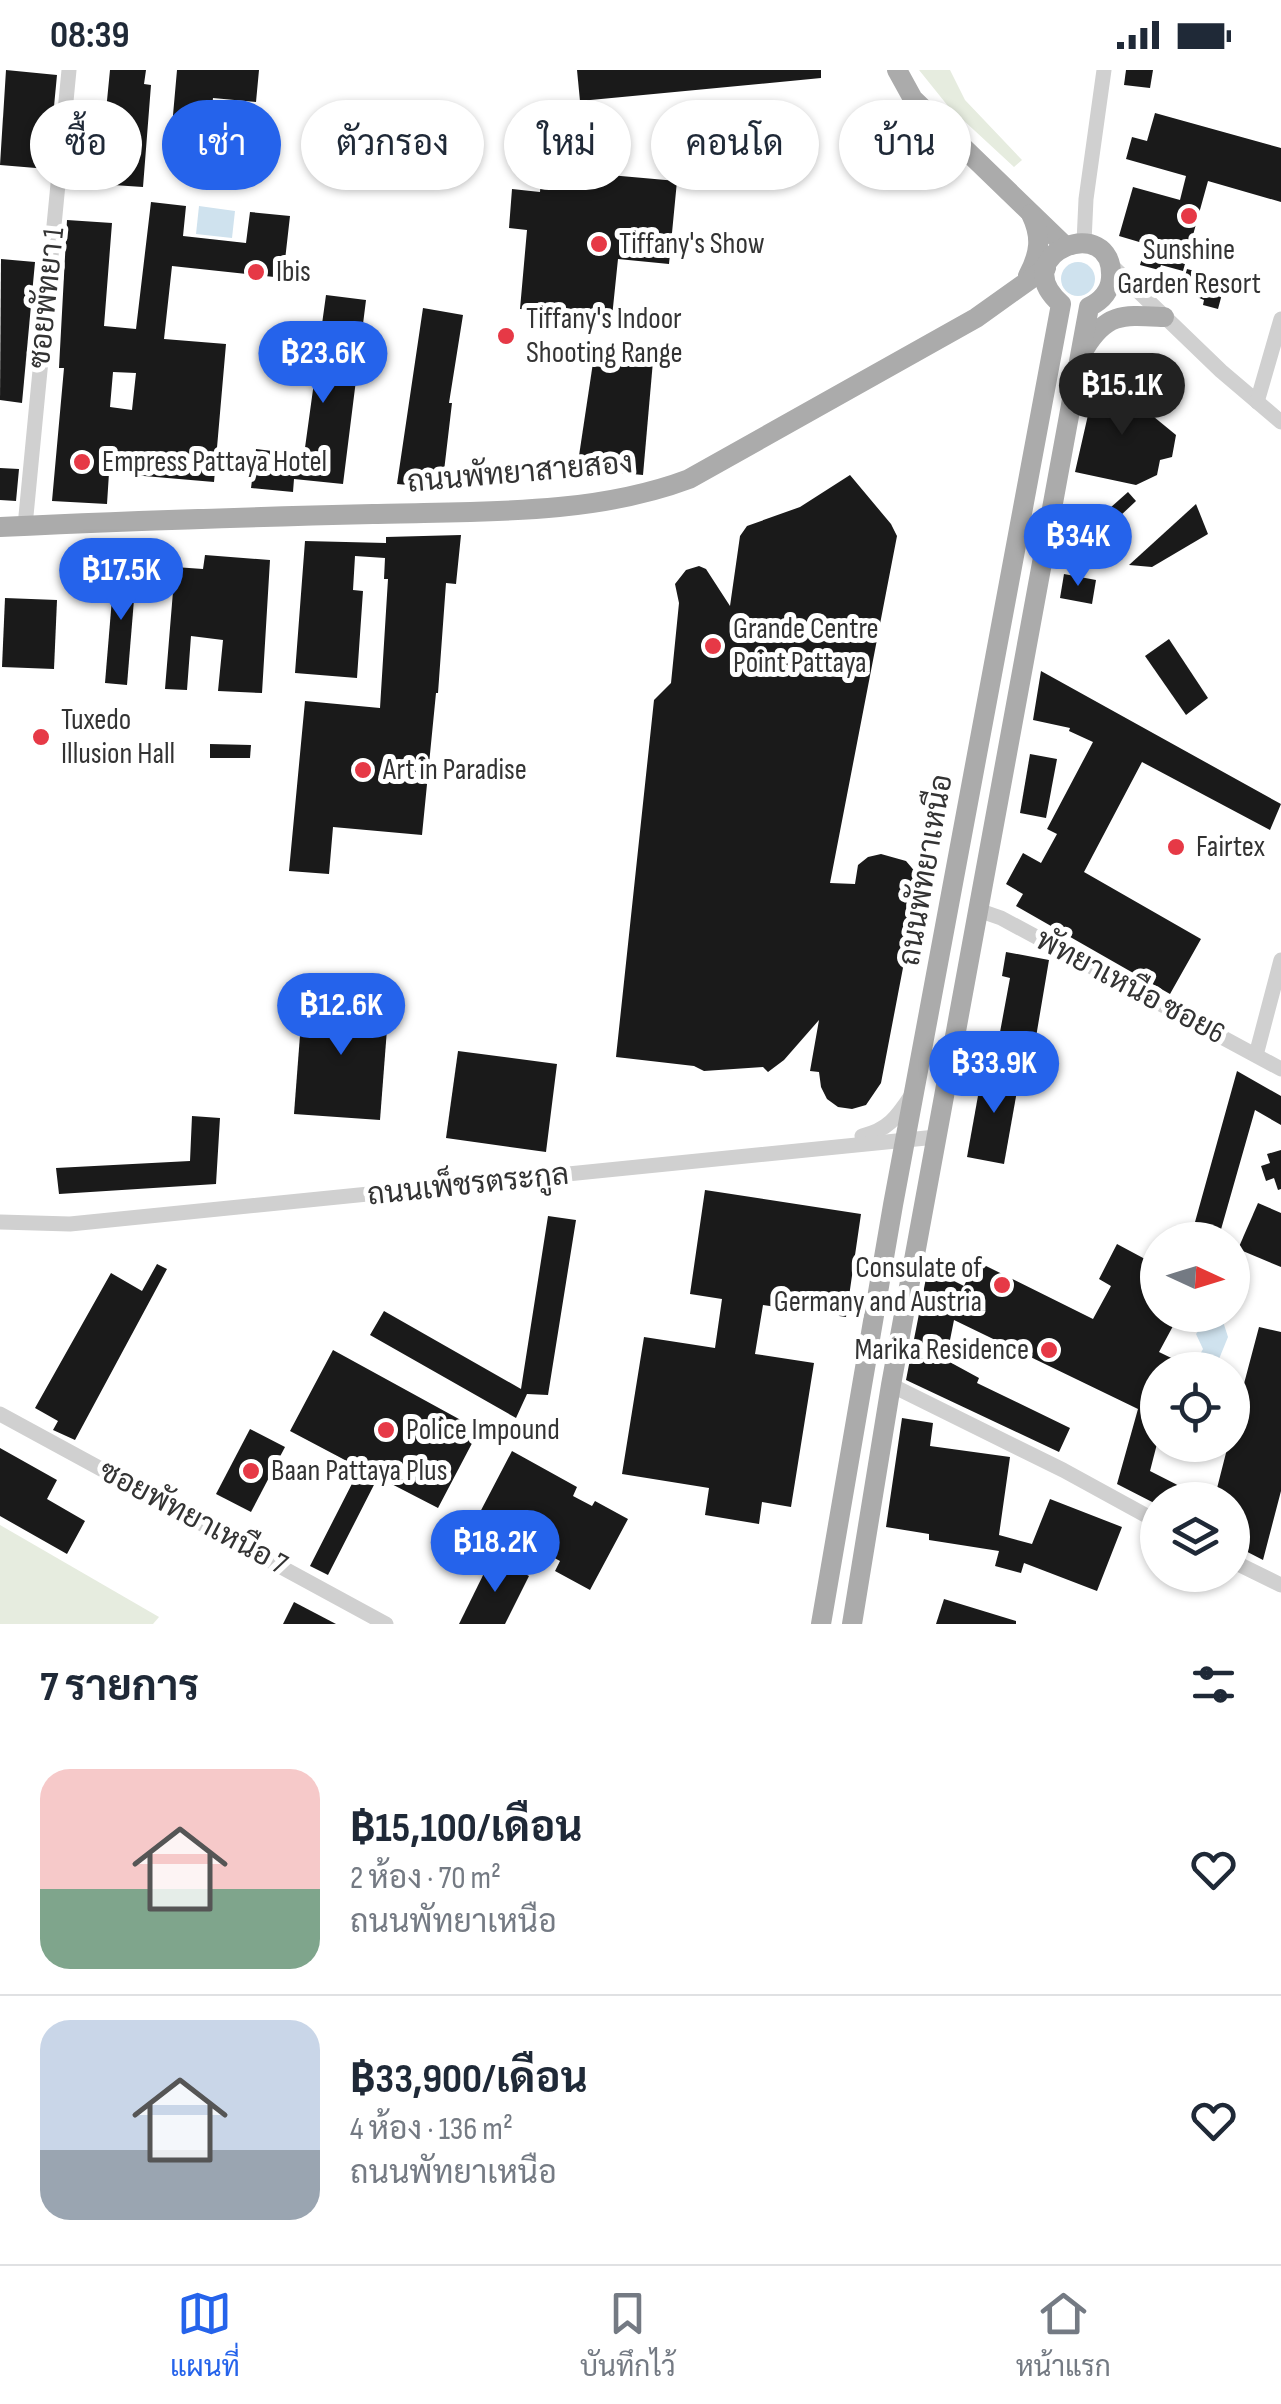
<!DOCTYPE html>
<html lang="th">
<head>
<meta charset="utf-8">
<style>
	:root { --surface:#fff; --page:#f2f2f3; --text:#1f2937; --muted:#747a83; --line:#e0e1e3; --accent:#2563eb }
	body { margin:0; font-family:"Sofia Sans Condensed",Sarabun,sans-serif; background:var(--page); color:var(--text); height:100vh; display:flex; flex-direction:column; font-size:38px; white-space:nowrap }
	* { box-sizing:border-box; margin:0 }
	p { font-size:32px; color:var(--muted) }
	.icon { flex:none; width:55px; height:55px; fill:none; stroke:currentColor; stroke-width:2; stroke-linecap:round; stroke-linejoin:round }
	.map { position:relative; height:1554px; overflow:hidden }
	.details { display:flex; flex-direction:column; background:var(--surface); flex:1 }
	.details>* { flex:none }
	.banner { position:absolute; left:30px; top:30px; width:1222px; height:90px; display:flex; gap:20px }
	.needle { width:65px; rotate:94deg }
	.tools { position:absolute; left:1140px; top:1152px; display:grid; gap:20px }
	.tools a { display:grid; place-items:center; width:110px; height:110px; border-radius:50%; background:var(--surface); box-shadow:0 2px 8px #0004; font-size:50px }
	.price { position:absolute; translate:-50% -85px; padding:0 22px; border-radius:35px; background:var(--accent); color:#fff; font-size:32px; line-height:65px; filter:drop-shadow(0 2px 5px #0008) }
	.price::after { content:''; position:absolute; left:50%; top:60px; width:30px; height:22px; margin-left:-15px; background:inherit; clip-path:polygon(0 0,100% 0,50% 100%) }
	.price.on { background:#222; color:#fff }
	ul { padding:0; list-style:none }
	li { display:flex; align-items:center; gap:30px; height:250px; padding:0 40px }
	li+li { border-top:2px solid var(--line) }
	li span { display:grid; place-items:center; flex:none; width:280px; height:200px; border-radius:30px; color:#555 }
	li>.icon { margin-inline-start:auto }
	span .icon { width:120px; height:120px; fill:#fffc; stroke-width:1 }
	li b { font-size:42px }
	h2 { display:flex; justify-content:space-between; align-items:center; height:120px; padding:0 40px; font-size:42px }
	.pill { padding:0 35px; border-radius:45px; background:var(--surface); box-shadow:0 2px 8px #0004; font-size:35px; line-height:90px }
	.pill.on { background:var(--accent); color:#fff }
	.status { display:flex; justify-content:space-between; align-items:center; height:70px; padding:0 50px; background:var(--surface); direction:ltr }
	.status svg { height:28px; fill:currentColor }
	.menu { display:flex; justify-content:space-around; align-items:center; height:140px; border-top:2px solid var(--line); background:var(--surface); font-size:28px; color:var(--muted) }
	.menu a { display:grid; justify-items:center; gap:5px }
	.menu .on { color:var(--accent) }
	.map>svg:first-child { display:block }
</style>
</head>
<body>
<div class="status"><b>08:39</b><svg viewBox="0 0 49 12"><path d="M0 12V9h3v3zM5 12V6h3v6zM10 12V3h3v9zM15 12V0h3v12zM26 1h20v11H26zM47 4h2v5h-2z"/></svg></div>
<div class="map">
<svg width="1281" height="1554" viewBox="0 0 1281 1554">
	<rect width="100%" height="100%" fill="#fff"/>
	<g fill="#e6ecdf">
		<path d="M919,0h31l15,30 57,60 -8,7 -66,-61z"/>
		<path d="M0,1455l159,92 -6,7h-153z"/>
	</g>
	<g fill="#cfe2ee">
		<path d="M199,136l36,5 -3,27 -36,-4z"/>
		<circle cx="1078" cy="209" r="17"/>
		<path d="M1203,1245h18l7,22 -9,22 7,4 -1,7h-23l-3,-14 4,-7 -7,-15 6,-8z"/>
	</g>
	<g fill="#1a1a1a" fill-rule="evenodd">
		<path d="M6,0l51,5 -9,94 -48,-4z"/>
		<path d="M110,0h36l-2,14 7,1 -8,102 -45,-3v-9l-23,-2 2,-22 32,2 3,-32h-7z"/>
		<path d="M177,0h82l-3,32 -43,-4 -7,65 -37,-3z"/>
		<path d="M577,0h244v8l-241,23z"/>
		<path d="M1126,0h27l-3,18 -26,-3z"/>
		<path d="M1155,43l126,35v54l-73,-21 -25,90 -22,-6 -2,5 -19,-5 6,-21 -27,-8 14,-49 47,13 6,-24 -60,-17 6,-22 15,4z"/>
		<path d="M542,99l135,12 -8,83 -51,-5 -6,58 -35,-3 -1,15 -32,-2 1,-16 -25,-2 7,-79 -18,-2 3,-39 28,3z"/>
		<path d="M151,132l35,4 -3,30 63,7 4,-31 40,4 -7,62 -111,-12 -8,73 62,5 -12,138 -105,-9 -2,31 -55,-3 12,-133h-5l8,-148 45,3 -8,103 32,3zM113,302l23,1 -4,37 -22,-3z"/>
		<path d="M1,189l34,3 -13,141 -22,-3z"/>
		<path d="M1187,199l39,10 -8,30 -15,-4 1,-5 -23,-10z"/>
		<path d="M326,225l40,5 -23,184 -49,-5 -1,13 -42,-4 5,-39 48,6z"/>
		<path d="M423,238l40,7 -14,88h3l-10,85 -45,-4z"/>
		<path d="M594,286l59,5 -10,114 -66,-6z"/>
		<path d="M1098,301l78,64 -4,22 -12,3 -3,15 -21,10 -61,-13z"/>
		<path d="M0,398l19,1 -3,32 -16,-1z"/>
		<path d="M850,405l41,49 6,12 -67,347 25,1 3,-19 10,-8 13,-3 25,7 11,13 2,10 -38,199 -15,22 -14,4 -14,-2 -11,-8 -6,-12 -2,-15 -9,-1 9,-51 -35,40 -16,12 -5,-5 -59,4 -10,-5 -78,-9 38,-357 17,-17 8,-80 -4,-19 11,-14 13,-4 7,3 24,37 10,-70 7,-10 53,-19z"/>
		<path d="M1128,422l8,9 -17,16 -9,-9z"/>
		<path d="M1196,434l12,30 -56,33 -23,-2z"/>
		<path d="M461,465l-5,49 -10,-1 -8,110h-2l-14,142 -89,-8 -4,47 -40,-3 16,-170 75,7 8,-129h-4l1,-21 -30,-2 -2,34 10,1 -6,87 -62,-5 10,-132 81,2v-6z"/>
		<path d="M205,485l65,5 -8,133 -44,-2 5,-51 -32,-4 -4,54 -22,-1 10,-122 28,2z"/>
		<path d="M115,492l22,1 -10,122 -22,-2z"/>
		<path d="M1064,504l32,6 -4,24 -32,-6z"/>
		<path d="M5,528l52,2 -3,69 -52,-2z"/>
		<path d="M1169,569l39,59 -22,17 -41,-59z"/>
		<path d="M1041,601l240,133 -11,26 -128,-68 -58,110 117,67 -31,55 -154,-88 7,-12 -17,-10 17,-31 18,10 16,-29 -10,-5 46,-87 -24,-11 1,-3 -37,-8z"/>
		<path d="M210,674l41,1 -1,13h-40z"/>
		<path d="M1030,684l27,5 -11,59 -26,-5z"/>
		<path d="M1006,882l43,8 -15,89 -36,-6 12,-65 -8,-2z"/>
		<path d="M303,926l86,7 -9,117 -86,-6z"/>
		<path d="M458,981l99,13 -11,88 -100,-14z"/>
		<path d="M983,998l37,6 -16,90 -37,-7z"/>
		<path d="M1237,1001l44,25v29l-26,-15 -37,130h-28z"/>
		<path d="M192,1046l28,2 -4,66 -157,10 -3,-26 134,-7z"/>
		<path d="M1281,1080v39l-3,1 -4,-12 -8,3 -5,-15 9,-3 -3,-9z"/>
		<path d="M705,1120l156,24 -15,103 -83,-12 -8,49 59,9 -23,144 -29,-5 -3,22 -54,-9 4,-27 -87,-14 22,-137 71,11 7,-49 -32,-5z"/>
		<path d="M1258,1133l23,10v54l-43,-18z"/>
		<path d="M548,1146l28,4 -28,175 -21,-1 -11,24 -146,-83 14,-24 137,78z"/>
		<path d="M1117,1174l41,22v49h21l-20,37 37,18h-38v70l-8,31 57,29h-49v5l-41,-21 21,-75 -184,-89 -8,40 33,18 -2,5 93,45 -11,24 -153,-72 22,-112 36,18 12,-25 117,58 18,-33 -12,-7z"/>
		<path d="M157,1194l10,5 -92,171 -22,-10 5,-9 -23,-13 76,-135 31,18z"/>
		<path d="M1259,1257l22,5v159l-18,69 -31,-16v-44h-18l14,-55h4v-16z"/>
		<path d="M333,1280l146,80 -41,78 -60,-31 -50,98 -18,-9 50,-98 -70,-37z"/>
		<path d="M902,1348l31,5 -3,23 80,11 -11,78 33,9 18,-45 72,28 -25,64 -73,-28 -3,10 -26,-7 4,-15 -70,-11v-6l-43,-7z"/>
		<path d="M250,1359l35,18 -34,65 -35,-18z"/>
		<path d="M0,1378l57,32 -10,19 38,22 -18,33 -67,-38z"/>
		<path d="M512,1381l65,36 -4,9 19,10 3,-5 33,18 -38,71 -35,-19 5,-10 -82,-45z"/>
		<path d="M492,1487l37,19 -24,48h-46z"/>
		<path d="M944,1529l72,22v3h-80z"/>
		<path d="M294,1532l42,22h-53z"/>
	</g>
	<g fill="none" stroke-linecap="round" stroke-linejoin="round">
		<g stroke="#d0d0d0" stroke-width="15">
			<path d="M1084,172l2,-43 18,-129"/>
			<path d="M1110,194l111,107 60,51"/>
			<path d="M1257,332l24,-83"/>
			<path d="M25,456l44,-456"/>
			<path d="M978,840l23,8 280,151"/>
			<path d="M1256,985l25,-95"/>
			<path d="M862,1066c26,-6 35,-19 49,-40"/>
			<path d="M0,1152l70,2 866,-87"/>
			<path d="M891,1315l172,85 95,52"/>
			<path d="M0,1344l386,210"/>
			<path d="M1232,1491l49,24"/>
		</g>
		<g stroke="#ababab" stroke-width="20">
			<path d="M897,0l16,29 151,146"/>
			<path d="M1028,206c12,-23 14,-39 3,-62"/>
			<path d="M1085,278c22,-36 39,-33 79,-31"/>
			<path d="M0,457c124,-6 249,-10 373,-13 103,-3 218,2 316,-35l287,-161 70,-50"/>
			<path d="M821,1554l72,-419 168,-901c-58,-51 54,-93 50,-26 -1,14 -10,23 -22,29l-198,1078 -39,239"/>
		</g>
	</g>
	<g fill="#e63946" stroke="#fff" stroke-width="4">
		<circle cx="1189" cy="146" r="10"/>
		<circle cx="599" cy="174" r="10"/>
		<circle cx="256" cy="202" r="10"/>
		<circle cx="506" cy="266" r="10"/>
		<circle cx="82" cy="392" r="10"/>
		<circle cx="713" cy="576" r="10"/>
		<circle cx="41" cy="667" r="10"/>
		<circle cx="363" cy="700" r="10"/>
		<circle cx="1176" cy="777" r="10"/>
		<circle cx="1002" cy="1215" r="10"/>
		<circle cx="1049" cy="1280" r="10"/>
		<circle cx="386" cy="1360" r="10"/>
		<circle cx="251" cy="1401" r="10"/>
	</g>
	<g text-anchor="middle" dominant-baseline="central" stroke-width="10" stroke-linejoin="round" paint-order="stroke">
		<g font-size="30" fill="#333" stroke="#fff" text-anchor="start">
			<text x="619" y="174">Tiffany's Show</text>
			<text x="1189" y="180" text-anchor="middle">Sunshine<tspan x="1189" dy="34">Garden Resort</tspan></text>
			<text x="276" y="202">Ibis</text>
			<text x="526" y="249">Tiffany's Indoor<tspan x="526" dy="34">Shooting Range</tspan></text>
			<text x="102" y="392">Empress Pattaya Hotel</text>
			<text x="733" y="559">Grande Centre<tspan x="733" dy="34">Point Pattaya</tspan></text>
			<text x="61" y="650">Tuxedo<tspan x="61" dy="34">Illusion Hall</tspan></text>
			<text x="383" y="700">Art in Paradise</text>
			<text x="1196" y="777">Fairtex</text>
			<text x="982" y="1198" text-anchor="end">Consulate of<tspan x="982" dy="34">Germany and Austria</tspan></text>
			<text x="1029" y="1280" text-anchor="end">Marika Residence</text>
			<text x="406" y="1360">Police Impound</text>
			<text x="271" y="1401">Baan Pattaya Plus</text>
		</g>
		<g font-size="30" fill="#333" stroke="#fff">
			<text transform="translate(47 228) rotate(-84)">ซอยพัทยา 1</text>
			<text transform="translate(520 403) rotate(-5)">ถนนพัทยาสายสอง</text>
			<text transform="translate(926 800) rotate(-80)">ถนนพัทยาเหนือ</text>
			<text transform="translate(1130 917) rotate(28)">พัทยาเหนือ ซอย6</text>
			<text transform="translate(468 1115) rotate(-6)">ถนนเพ็ชรตระกูล</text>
			<text transform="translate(193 1448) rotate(28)">ซอยพัทยาเหนือ 7</text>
		</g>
	</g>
</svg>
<div class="tools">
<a><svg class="needle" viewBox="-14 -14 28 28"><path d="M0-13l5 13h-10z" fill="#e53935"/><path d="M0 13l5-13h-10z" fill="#747a83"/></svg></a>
<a><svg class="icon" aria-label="locate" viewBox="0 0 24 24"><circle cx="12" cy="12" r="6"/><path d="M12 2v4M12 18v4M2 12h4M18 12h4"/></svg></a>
<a><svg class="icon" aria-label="layers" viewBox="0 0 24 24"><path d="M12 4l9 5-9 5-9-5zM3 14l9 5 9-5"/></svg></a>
</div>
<b class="price" style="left:323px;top:336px">฿23.6K</b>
<b class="price on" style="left:1122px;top:368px">฿15.1K</b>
<b class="price" style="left:1078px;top:519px">฿34K</b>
<b class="price" style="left:121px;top:553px">฿17.5K</b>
<b class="price" style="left:341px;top:988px">฿12.6K</b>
<b class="price" style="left:994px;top:1046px">฿33.9K</b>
<b class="price" style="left:495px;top:1525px">฿18.2K</b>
<div class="banner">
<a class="pill">ซื้อ</a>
<a class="pill on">เช่า</a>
<a class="pill">ตัวกรอง</a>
<a class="pill">ใหม่</a>
<a class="pill">คอนโด</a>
<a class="pill">บ้าน</a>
</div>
</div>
<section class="details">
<h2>7 รายการ<svg class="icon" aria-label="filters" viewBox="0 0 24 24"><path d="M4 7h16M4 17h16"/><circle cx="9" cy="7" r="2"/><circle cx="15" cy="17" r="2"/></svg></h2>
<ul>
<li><span style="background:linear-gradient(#f6c9c9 60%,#7fa58c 0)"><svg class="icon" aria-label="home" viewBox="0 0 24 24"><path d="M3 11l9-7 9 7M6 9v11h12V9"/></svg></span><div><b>฿15,100/เดือน</b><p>2 ห้อง · 70 m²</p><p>ถนนพัทยาเหนือ</p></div><svg class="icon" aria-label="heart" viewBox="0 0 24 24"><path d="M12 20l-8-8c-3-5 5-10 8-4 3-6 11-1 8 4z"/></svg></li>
<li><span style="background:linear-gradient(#c9d6e8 65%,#9aa5b1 0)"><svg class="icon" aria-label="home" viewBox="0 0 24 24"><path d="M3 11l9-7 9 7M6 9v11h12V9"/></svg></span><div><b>฿33,900/เดือน</b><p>4 ห้อง · 136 m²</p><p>ถนนพัทยาเหนือ</p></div><svg class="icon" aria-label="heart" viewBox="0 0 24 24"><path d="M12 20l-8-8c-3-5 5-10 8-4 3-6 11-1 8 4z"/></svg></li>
</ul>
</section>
<nav class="menu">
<a class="on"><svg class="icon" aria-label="map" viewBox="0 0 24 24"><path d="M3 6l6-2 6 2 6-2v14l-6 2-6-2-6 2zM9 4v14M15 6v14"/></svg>แผนที่</a>
<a><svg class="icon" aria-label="saved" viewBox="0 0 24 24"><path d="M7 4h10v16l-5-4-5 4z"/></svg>บันทึกไว้</a>
<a><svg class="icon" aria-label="home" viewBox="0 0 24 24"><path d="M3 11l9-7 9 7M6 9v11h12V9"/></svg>หน้าแรก</a>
</nav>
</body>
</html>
